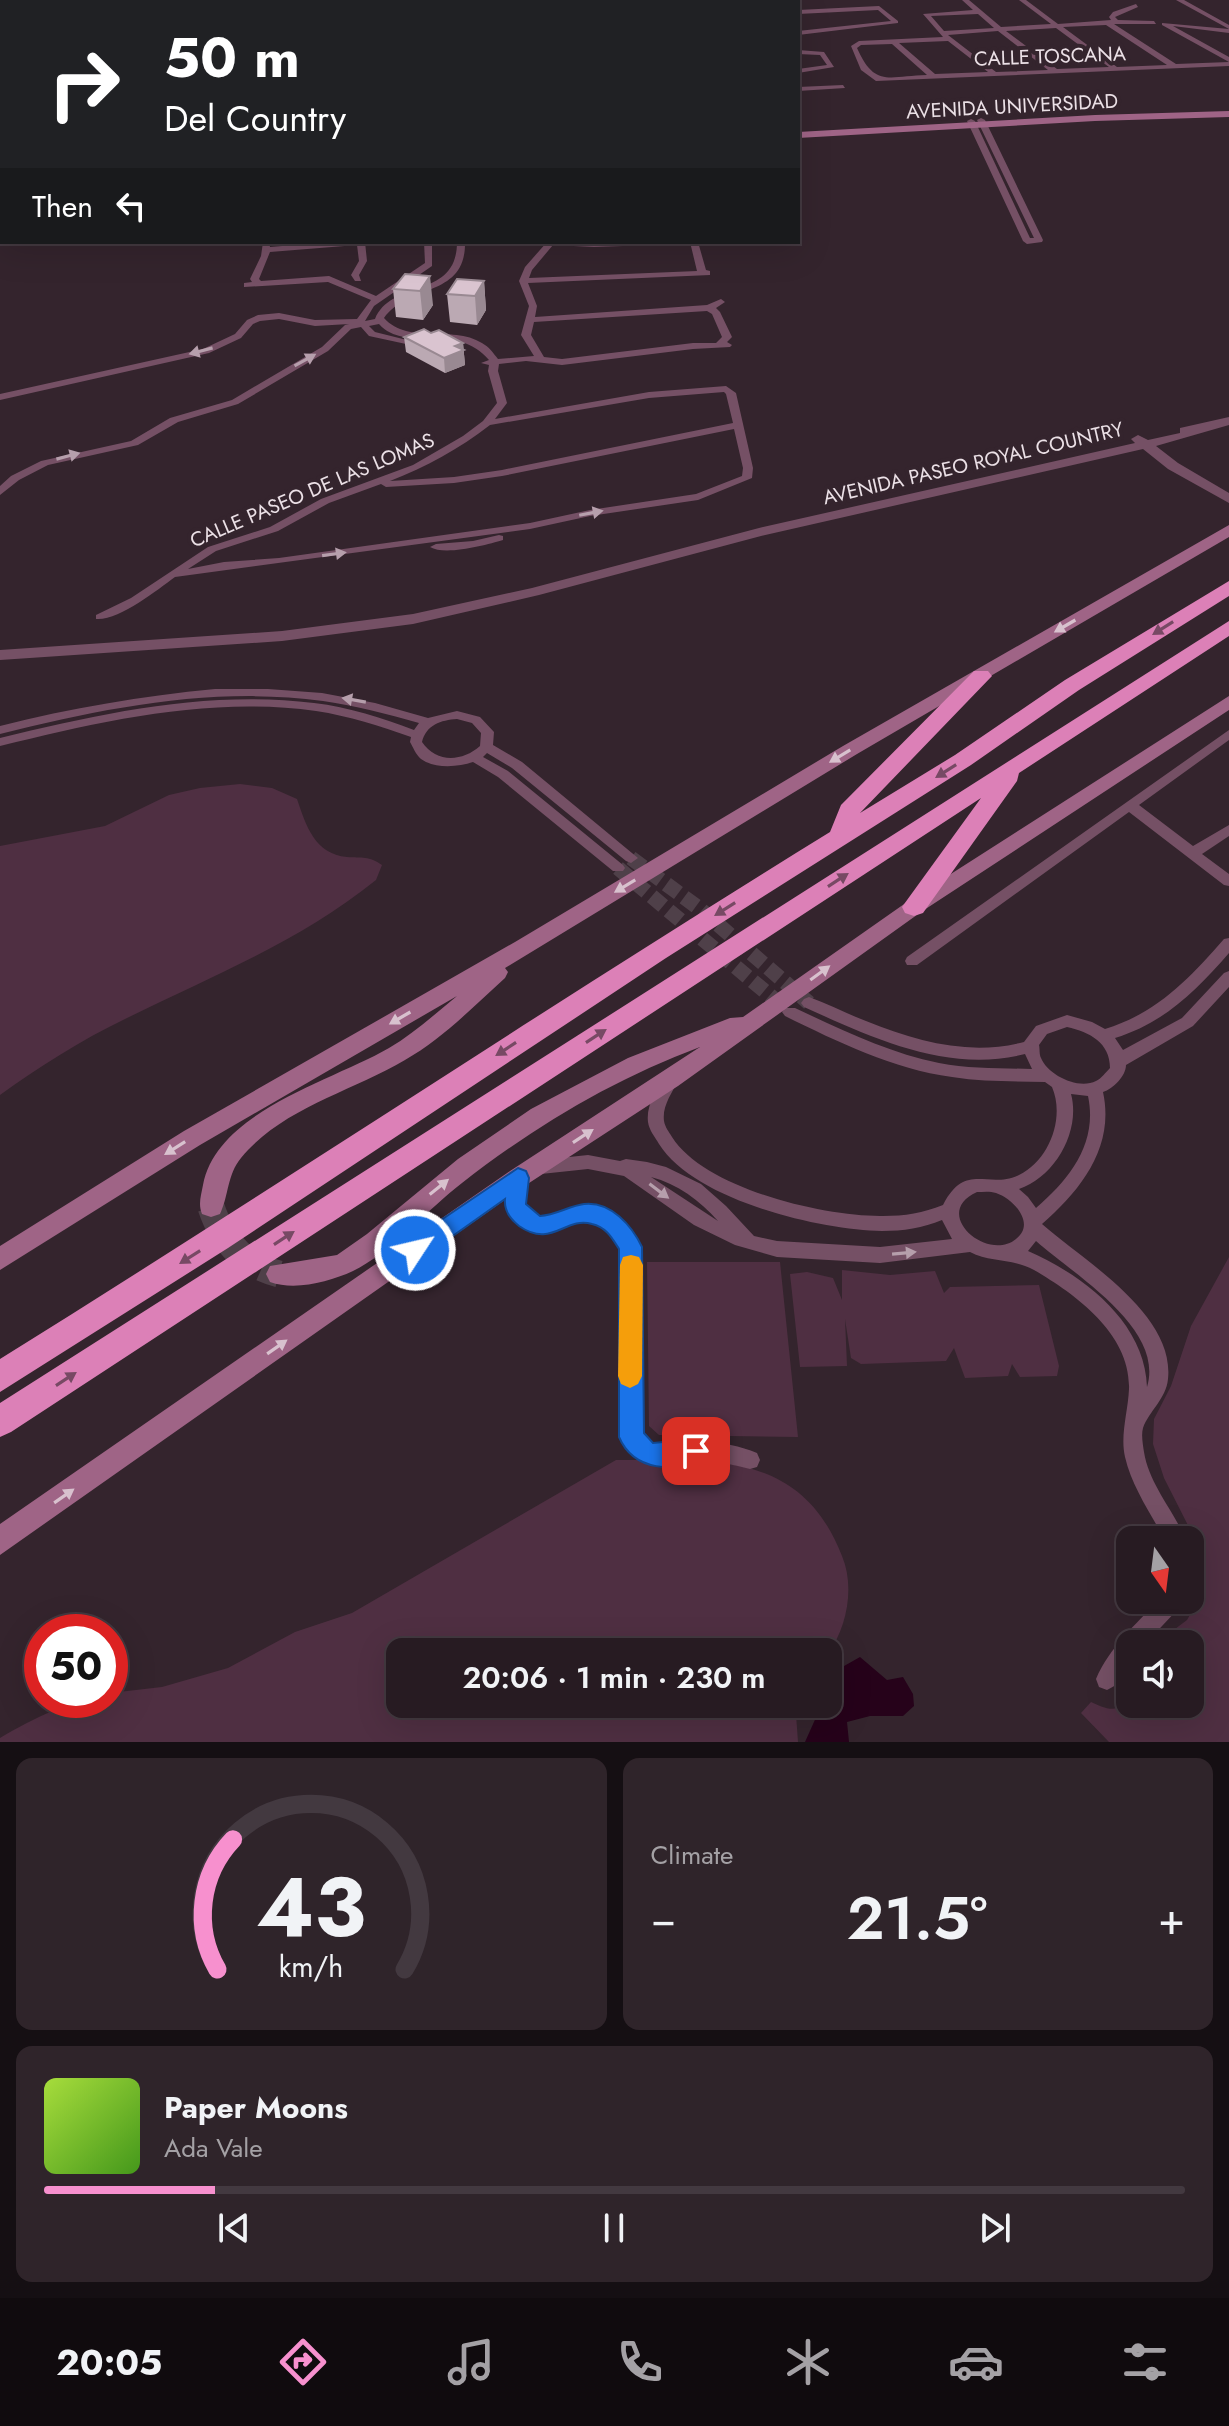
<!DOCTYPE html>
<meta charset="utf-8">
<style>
body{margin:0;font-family:Jost,sans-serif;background:#2f242a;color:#f1f3f6;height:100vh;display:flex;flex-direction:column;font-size:30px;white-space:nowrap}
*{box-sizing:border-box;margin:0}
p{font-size:26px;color:#a4a1a5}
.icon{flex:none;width:44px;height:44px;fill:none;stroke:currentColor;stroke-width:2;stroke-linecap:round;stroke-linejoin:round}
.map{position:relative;height:1742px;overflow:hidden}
.side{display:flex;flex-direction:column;gap:16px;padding:16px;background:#150f13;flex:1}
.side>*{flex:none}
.hud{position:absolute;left:0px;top:0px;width:800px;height:244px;box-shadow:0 8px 32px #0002,0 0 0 2px #433940;background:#202124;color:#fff;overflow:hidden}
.needle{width:52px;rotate:166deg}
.tools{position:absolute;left:1116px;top:1526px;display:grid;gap:16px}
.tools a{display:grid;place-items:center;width:88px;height:88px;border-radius:16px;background:#271b22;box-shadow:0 8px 32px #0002,0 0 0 2px #433940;font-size:40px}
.speed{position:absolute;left:24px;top:1614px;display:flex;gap:16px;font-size:40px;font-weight:700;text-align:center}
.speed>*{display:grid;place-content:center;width:104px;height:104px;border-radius:50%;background:#271b22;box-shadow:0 8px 32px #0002,0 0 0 2px #433940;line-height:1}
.speed .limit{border:12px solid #d22;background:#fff;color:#111}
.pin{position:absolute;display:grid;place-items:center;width:68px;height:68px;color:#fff;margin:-34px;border-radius:16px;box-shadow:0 4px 12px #0006}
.me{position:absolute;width:88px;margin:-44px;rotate:55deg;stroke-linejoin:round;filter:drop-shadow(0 0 6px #0008)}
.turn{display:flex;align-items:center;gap:28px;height:168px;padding:0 32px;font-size:36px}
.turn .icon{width:104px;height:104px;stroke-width:2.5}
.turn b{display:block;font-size:56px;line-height:68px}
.then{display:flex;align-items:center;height:76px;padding:0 32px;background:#0003;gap:16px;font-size:30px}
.big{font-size:60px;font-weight:600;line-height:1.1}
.side .widget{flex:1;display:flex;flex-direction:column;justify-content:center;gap:12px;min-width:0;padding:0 28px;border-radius:16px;background:#2f242a}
.side .dial{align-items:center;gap:0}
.dial svg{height:208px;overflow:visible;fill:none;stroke:#433940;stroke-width:7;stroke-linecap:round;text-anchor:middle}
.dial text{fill:#f1f3f6;stroke:none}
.song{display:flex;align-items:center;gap:24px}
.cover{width:96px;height:96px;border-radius:12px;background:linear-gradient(135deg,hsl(80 70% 55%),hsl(100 70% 35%))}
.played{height:8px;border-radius:4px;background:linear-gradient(90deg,#f790ce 15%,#433940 15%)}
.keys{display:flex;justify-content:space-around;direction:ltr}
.heat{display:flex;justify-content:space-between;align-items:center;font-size:44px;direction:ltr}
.side .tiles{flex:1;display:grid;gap:16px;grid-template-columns:1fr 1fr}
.widget:last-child{grid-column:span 2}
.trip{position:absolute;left:386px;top:1638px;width:456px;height:80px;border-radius:16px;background:#271b22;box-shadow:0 8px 32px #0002,0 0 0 2px #433940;font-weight:600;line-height:80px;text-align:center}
.menu{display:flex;height:128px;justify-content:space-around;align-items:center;background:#100b0e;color:#a4a1a5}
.menu .icon{width:56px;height:56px}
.menu .selected{color:#f790ce}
.menu b{font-size:36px;color:#f1f3f6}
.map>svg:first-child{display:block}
.green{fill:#4f2f42}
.water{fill:#26021a}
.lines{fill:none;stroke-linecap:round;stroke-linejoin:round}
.stream{stroke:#26021a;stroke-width:2}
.minor-tunnel{stroke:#4f4049;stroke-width:15;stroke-dasharray:15 7;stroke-linecap:butt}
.secondary-tunnel{stroke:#4f4049;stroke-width:27;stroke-dasharray:27 14;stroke-linecap:butt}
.minor{fill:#755065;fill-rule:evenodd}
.tertiary{fill:#755065;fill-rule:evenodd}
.secondary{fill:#9f6486;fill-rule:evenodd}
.motorway{fill:#dc80b7;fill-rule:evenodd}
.wall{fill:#bba9b3}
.shaded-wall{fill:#998992}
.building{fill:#dac4d0;stroke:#998992;stroke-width:2}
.oneway{fill:#b69fac}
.oneway2{fill:#d8c1ce}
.oneway3{fill:#774964}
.route{fill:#1a73e8;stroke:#114b97;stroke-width:2}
.slow{fill:#f59e0b}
.labels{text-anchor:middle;stroke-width:8;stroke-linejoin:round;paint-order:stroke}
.far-street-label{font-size:20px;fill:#ebe0e6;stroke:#34242d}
</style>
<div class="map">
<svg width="1229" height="1742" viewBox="0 0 1229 1742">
<rect width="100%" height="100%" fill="#34242d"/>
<!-- green -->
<path class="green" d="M240,784l32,4 25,11c9,27 18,55 50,58 15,1 22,-1 35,8l-6,15c-77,62 -164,96 -251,139 -44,21 -86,48 -125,76v-249l105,-20 64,-31 31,-7z
M1229,1257v485h-120l-28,-29 10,-11c26,12 20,5 42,2 18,-3 39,0 57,0v-60h-35l32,-24 19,-34 -5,-35 -37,-73 -11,-34 1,-25 17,-33 20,-60z
M647,1262h133l18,175 -139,-2 -10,-9z
M842,1270l48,5 45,-4 9,22 6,-6 89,-2 20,81 -2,10 -37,1 -8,-13 -4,12 -43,2 -11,-30 -8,13 -85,3 -10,-6 -6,-39 2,47 -47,1 -10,-93 17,-2 26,6 9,22z
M616,1460c96,0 185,-10 226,96 13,31 5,71 -14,98l-428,-2v52h398l-2,10 2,28h-798v-4c36,-21 68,-38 110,-38v-7l52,-6 66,-19 67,-36 57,-19z"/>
<!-- water -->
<path class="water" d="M860,1657l27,23 16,-3 10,17 1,12 -11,10h-33l-23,6 2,20h-44l17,-38h6l9,-34z"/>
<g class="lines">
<!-- stream -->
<path class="stream" d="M199,2h14
M287,2l20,-2"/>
<!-- minor-tunnel -->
<path class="minor-tunnel" d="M631,858l69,51 109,94
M618,868l168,141"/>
<!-- secondary-tunnel -->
<path class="secondary-tunnel" d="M211,1207c12,35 31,57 68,67"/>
<!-- minor -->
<path class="minor" d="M502,0h13l-3,2z
M656,0h23l1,1 -30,1z
M687,0h6v2h-6z
M962,0h7l32,27 50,-3 -32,-24h7l32,24 53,-4 -2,-3 4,-5 23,-8 2,3 -23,10 3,3 36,1 2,3h-42l62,40 53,-2 -67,-37v-2l67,6v4l-56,-7 56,31v9l-353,15 -15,-11 -10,-24 8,-5 84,-4 -20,-23 50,-4zM978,14l16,14 -50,3 -13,-15zM1106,25l61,40 -50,2 -54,-40zM1056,28l53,39 -52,2 -51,-38zM998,31l50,39 -52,2 -48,-37zM948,41l40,31 -53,2 -36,-31zM892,44l35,31c-39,1 -52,13 -70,-27l4,-3z
M1176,0h8l45,25v4z
M879,6l19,15v2l-100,12v-4l93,-10 -13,-11 -80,4v-4z
M2,9v4l-2,1v-4z
M798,50l26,2 10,15 -36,6v-4l29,-4 -7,-10 -22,-1z
M843,85l2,3 -47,3v-4z
M981,118l4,2 58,120 -1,2 -15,2 -4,-3 -56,-120 4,-2 4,2 55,117h4l-57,-118z
M263,242h6l1,5 61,-5h34l2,19 -8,14 2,6h-6l-4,-6 8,-14 -2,-16 -87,7 -11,27 2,2 68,-5 47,20 49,-33 -1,-21h8v24l-58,40 -9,15 10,-2c17,-41 82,-19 82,-77h8c1,56 -56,41 -81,76 25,28 71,5 101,27 5,3 9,9 13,14l36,-3 -13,-21 8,-29 -10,-25 6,-14 22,-25h109l-4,3 -58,2 -41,-2 -21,25 -3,8 168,-7 -7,-29h8l8,28 4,1v4l-182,8 9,23 -2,11 172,-12 14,-6 4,3 -9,6 4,4 12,25 -5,5 5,3 -2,2 -37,2 -131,16 -36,-4 -27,3 -1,7 9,32 -12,16 154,-27 77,-6 10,7 17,75 -1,10 -54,22 -108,16 -60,13 -355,48c-18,13 -56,44 -79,42v-4l35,-17 77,-51 62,-20 51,-28 92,-34 50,-29 20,-15 14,-18 -9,-32 1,-6 -8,-2 8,-3c-33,-39 -83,-6 -110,-36l-10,2 6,6 36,9 -5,3 -37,-8 -8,-9 -10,2 -23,22 -90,53 -60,18 -40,23 -90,20 -29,15 -19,15v-9l11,-10 30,-15 90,-20 39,-23 62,-18 90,-53 23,-22 4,-1 -34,2 -36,-7 -19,2 -7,3 -12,14 -32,15 -209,47v-6l203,-45 32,-15 12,-14 11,-5 21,-2 36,7 42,-1 14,-19 -43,-18 -84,5v-4l8,-1 -2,-3 11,-23zM707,311l5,3 10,23 -6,6h-23l-131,16 -18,-2 -13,-22 3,-13zM724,392l2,2 7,29 -231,47 -48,7 -64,4c36,-14 69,-32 100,-56l159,-27zM734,429l9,39 -1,8 -46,18 -106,16 -60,13 -251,35 -55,4 -36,7 28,-18 62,-20 51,-28 52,-19 5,3 68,-4 48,-7z
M499,535l4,1v4c-17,5 -58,16 -73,7l6,-3 37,-3z
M215,689h53l54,4 53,10 53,15 29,-7 23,6 14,15 -1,13 29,17 116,96 -7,5 -5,-2 -114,-93 -25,-15 -4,4 25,14 115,94 2,3 -2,3h-10l-115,-94 -25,-15c-15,5 -38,7 -52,-3 -5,-4 -8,-12 -11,-17l1,-5c-31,-11 -62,-21 -95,-26 -106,-15 -214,10 -316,35v-8c103,-25 208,-48 314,-35 35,4 68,15 100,27l5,-7c-31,-9 -63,-17 -96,-22 -109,-15 -218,7 -323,33v-8c71,-18 142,-30 215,-37zM457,719l15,4 9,10 -1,13c-18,16 -44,17 -58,-4 4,-17 19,-22 35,-23z
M1229,730v10l-90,65 54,41 36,-21v11l-27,18 27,20v12l-5,-1 -95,-73 -212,153h-10l-2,-4 2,-4z
M1229,938v15c-33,38 -65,70 -114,85l8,12 59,-32 42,-45 5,-2v16l-36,39 -67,39c0,11 -13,24 -23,27 12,55 -22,98 -61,132 42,37 133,90 126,155 -2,20 -19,32 -25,49 -2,7 0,17 1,24 5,32 30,59 42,88h-21c-14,-26 -33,-53 -40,-83 -5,-22 3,-45 4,-68 2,-54 -52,-94 -95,-119 -21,-12 -43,-7 -64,-18l-90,11 -103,-6 -42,-12 -41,-20 -70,-49 -36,-7 -47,5 -6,-2 -2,-5 2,-5 6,-2 47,-5 32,6 6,-2 21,3 19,5 35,17 25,22 28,30 23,5 103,6 72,-8 -10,-19c-19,8 -39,11 -60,11 -63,-1 -188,-31 -223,-87 -4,-7 -10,-14 -11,-22 -2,-16 8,-32 16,-46l6,-1 6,1 2,5c-6,12 -16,25 -14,40 1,6 5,11 8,16 33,52 153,80 211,79 22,0 40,-3 60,-11 23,-44 44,-15 76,-30 31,-15 46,-58 33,-88l-7,-5c-31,-1 -62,0 -93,-5 -59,-8 -114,-35 -167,-61l-3,-4 3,-4h10c47,22 94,45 144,55 31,6 62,5 93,6l-7,-15c-77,20 -152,-16 -221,-47l-3,-4 3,-4 5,-2c20,7 38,17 57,24 52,21 104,35 158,21l12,-16 31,-11 25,7 13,7c52,-16 84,-50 119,-90zM1067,1027c23,5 43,16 43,41 -4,4 -9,11 -14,13 -18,9 -48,-6 -55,-23 -2,-4 -1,-9 -2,-13l8,-11zM1071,1094l17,2c10,47 -18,83 -52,112l-8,-11 -9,-8c36,-12 62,-58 52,-95zM651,1177c27,7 48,23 67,44zM977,1192c6,0 13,-1 19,1 18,6 40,31 20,46 -29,24 -86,-26 -39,-47zM1036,1241c38,34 129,87 111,146 -2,-65 -64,-112 -119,-136z
M518,1171l6,2 2,5 -2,25 9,11 8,3 45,-9 16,1 21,11 14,22 3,5 -1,180 7,14c16,8 35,1 52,1 20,-1 41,4 59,11l3,7 -3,7 -7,2c-16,-4 -33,-8 -49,-9 -39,0 -68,17 -80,-33l1,-178c-6,-9 -10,-19 -20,-24 -32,-15 -68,35 -95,-20l5,-32z
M1159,1600h24l-3,7 -35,37h-15c0,19 -4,38 -23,46l-8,-3 -3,-8c13,-31 40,-55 63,-79z"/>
<!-- tertiary -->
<path class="tertiary" d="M1229,417v8l-73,21 22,17 51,30v10l-61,-34 -25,-20 -382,87 -222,59 -126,29 -131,17 -282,19v-10l282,-19 131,-17 119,-26 227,-60 376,-85 -4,-4 7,-4 10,5 32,-7v-5z"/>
<!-- secondary -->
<path class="secondary" d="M1229,111v6l-134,4 -297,17v-6l297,-17z
M0,219h2v8h-2z
M1229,525v12l-372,217 -352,214 3,4 -3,6c-32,29 -63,61 -100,82 -54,32 -123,48 -164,98 -14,17 -12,37 -21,56l-9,3 -9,-3c-4,-10 -1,-18 1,-29 14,-74 129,-104 186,-137 24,-14 46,-34 68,-52l-257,149 -200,125v-24l184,-115 331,-189 328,-196z
M1229,696v14l-308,202 -243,174 -152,99 -526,370v-31l510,-353 190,-124c-86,32 -165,79 -238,136 -33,25 -73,71 -109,88 -24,11 -58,20 -83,11l-4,-8 4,-8 67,-11 30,-21 91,-75 73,-50 97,-51 102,-40 13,-1 164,-115z"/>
<!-- motorway -->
<path class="motorway" d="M1229,581v15l-150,94 -108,75 -305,193 -438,290 -228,144v-33c278,-173 551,-355 830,-527l11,-27 133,-134h14l4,5 -132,137 95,-58 110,-75z
M1229,621v15l-210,137 -2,8 -94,132 -9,3 -9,-3 -3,-6 79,-109 -970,634 -11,5v-34z"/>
</g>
<!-- wall -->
<path class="wall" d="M405,274l28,31 -10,15 -27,-3 -3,-28z
M484,281l2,29 -9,15 -27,-3 -3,-28z
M431,333l32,10 2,22 -20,8 -39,-21 -2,-15z"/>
<!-- shaded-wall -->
<path class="shaded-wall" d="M430,276l3,29 -10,15 -3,-29z
M484,281l2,29 -9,15 -2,-29z
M463,343l2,22 -20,8 -1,-15 11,-12z"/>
<!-- building -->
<path class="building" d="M405,274l25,2 -10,15 -27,-2z
M457,279l27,2 -9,15 -28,-2z
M424,329l7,4 8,-3 24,13 -8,3 9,4 -20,8 -40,-21z"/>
<!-- one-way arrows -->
<defs><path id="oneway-solid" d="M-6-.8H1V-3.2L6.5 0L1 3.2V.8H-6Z" transform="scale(2)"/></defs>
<g class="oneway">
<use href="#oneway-solid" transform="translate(201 351) rotate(165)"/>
<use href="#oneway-solid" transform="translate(305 360) rotate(-29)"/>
<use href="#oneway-solid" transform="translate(68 456) rotate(-15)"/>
<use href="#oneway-solid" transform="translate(591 513) rotate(-11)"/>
<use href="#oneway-solid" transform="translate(334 554) rotate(-8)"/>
<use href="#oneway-solid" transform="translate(354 700) rotate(-170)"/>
<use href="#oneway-solid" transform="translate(659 1191) rotate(37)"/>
<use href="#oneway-solid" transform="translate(904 1253) rotate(-5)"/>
</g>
<g class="oneway2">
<use href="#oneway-solid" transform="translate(1065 626) rotate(150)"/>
<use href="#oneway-solid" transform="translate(840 756) rotate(149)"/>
<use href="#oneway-solid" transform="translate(625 886) rotate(149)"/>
<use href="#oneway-solid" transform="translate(820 973) rotate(-36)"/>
<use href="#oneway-solid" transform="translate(400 1018) rotate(150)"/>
<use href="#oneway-solid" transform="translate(583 1136) rotate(-33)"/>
<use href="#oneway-solid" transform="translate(175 1148) rotate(148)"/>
<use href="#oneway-solid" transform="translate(439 1187) rotate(-39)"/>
<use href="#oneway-solid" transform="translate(277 1347) rotate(-35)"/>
<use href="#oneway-solid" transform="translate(64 1496) rotate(-35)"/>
</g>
<g class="oneway3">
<use href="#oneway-solid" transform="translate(1163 628) rotate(148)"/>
<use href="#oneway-solid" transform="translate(946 771) rotate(148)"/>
<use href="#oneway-solid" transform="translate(838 880) rotate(-33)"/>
<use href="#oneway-solid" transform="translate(725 909) rotate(148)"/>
<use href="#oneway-solid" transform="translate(596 1036) rotate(-33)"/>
<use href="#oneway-solid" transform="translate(506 1049) rotate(147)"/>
<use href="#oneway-solid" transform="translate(284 1238) rotate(-33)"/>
<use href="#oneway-solid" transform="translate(190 1257) rotate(148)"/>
<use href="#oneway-solid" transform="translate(66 1379) rotate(-33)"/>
</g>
<!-- route -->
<path class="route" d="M518,1168l8,3 3,7 -3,26 14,12c16,-1 29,-10 44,-12 27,-3 48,22 58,43l2,186 9,10 43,-4 9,3 4,9 -4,9c-31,12 -71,12 -86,-23v-188c-7,-11 -13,-22 -27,-25 -27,-8 -40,25 -73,2 -9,-7 -15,-16 -14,-27l-82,58 -8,3 -8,-3 -4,-7 4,-7z"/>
<!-- slow -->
<path class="slow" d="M631,1255l8,2 4,8 -1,111 -4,8 -8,4 -9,-4 -3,-8 2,-111 3,-8z"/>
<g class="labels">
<!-- far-street labels -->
<g class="far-street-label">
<text transform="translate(1050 56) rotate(-2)" y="7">CALLE TOSCANA</text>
<text transform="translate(1012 106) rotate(-3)" y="7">AVENIDA UNIVERSIDAD</text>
<text transform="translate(973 463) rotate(-13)" y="7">AVENIDA PASEO ROYAL COUNTRY</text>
<text transform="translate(312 490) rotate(-23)" y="7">CALLE PASEO DE LAS LOMAS</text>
</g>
</g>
</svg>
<div class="tools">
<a><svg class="needle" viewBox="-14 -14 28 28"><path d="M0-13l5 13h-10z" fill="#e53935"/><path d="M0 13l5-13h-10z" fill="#a4a1a5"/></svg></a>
<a><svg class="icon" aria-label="sound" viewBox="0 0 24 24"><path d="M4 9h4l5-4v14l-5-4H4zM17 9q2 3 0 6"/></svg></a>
</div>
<div class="speed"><div class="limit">50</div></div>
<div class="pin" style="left:696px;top:1451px;background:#d93025"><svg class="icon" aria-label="arrive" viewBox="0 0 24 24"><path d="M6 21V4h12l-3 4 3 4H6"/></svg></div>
<svg class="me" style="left:415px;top:1250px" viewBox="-20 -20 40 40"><circle r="17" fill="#1a73e8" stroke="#fff" stroke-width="3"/><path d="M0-11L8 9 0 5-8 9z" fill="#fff"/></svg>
<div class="trip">20:06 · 1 min · 230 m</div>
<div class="hud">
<div class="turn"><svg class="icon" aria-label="right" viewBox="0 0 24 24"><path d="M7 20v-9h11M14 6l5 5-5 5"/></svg><div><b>50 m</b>Del Country</div></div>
<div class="then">Then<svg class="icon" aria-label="left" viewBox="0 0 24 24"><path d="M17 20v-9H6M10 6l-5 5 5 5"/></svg></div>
</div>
</div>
<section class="side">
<div class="tiles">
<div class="widget dial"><svg viewBox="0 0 100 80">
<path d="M14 69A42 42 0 1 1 86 69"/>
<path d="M14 69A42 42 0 0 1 20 19" stroke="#f790ce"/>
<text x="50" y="56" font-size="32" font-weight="700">43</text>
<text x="50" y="72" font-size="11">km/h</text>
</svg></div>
<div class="widget"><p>Climate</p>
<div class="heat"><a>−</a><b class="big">21.5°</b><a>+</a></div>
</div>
<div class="widget">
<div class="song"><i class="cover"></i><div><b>Paper Moons</b><p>Ada Vale</p></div></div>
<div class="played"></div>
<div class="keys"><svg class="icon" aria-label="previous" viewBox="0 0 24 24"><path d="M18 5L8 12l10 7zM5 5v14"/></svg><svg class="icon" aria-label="pause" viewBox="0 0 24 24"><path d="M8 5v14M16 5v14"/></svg><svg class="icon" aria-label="next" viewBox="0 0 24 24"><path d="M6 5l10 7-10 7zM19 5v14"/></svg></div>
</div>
</div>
</section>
<nav class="menu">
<b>20:05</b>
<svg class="icon selected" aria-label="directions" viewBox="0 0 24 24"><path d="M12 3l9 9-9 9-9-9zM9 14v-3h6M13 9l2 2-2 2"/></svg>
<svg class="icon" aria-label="music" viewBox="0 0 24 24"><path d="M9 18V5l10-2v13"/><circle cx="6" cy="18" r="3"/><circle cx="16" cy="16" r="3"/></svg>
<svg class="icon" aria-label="phone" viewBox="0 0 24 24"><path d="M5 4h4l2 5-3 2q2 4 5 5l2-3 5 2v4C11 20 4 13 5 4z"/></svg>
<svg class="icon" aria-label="climate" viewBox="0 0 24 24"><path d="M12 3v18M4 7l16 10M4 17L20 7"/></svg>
<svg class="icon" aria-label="car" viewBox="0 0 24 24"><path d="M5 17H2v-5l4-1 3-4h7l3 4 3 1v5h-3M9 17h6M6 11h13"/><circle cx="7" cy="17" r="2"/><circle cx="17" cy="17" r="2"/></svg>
<svg class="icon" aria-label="filters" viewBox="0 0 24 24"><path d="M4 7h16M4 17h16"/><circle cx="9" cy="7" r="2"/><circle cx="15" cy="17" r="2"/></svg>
</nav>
